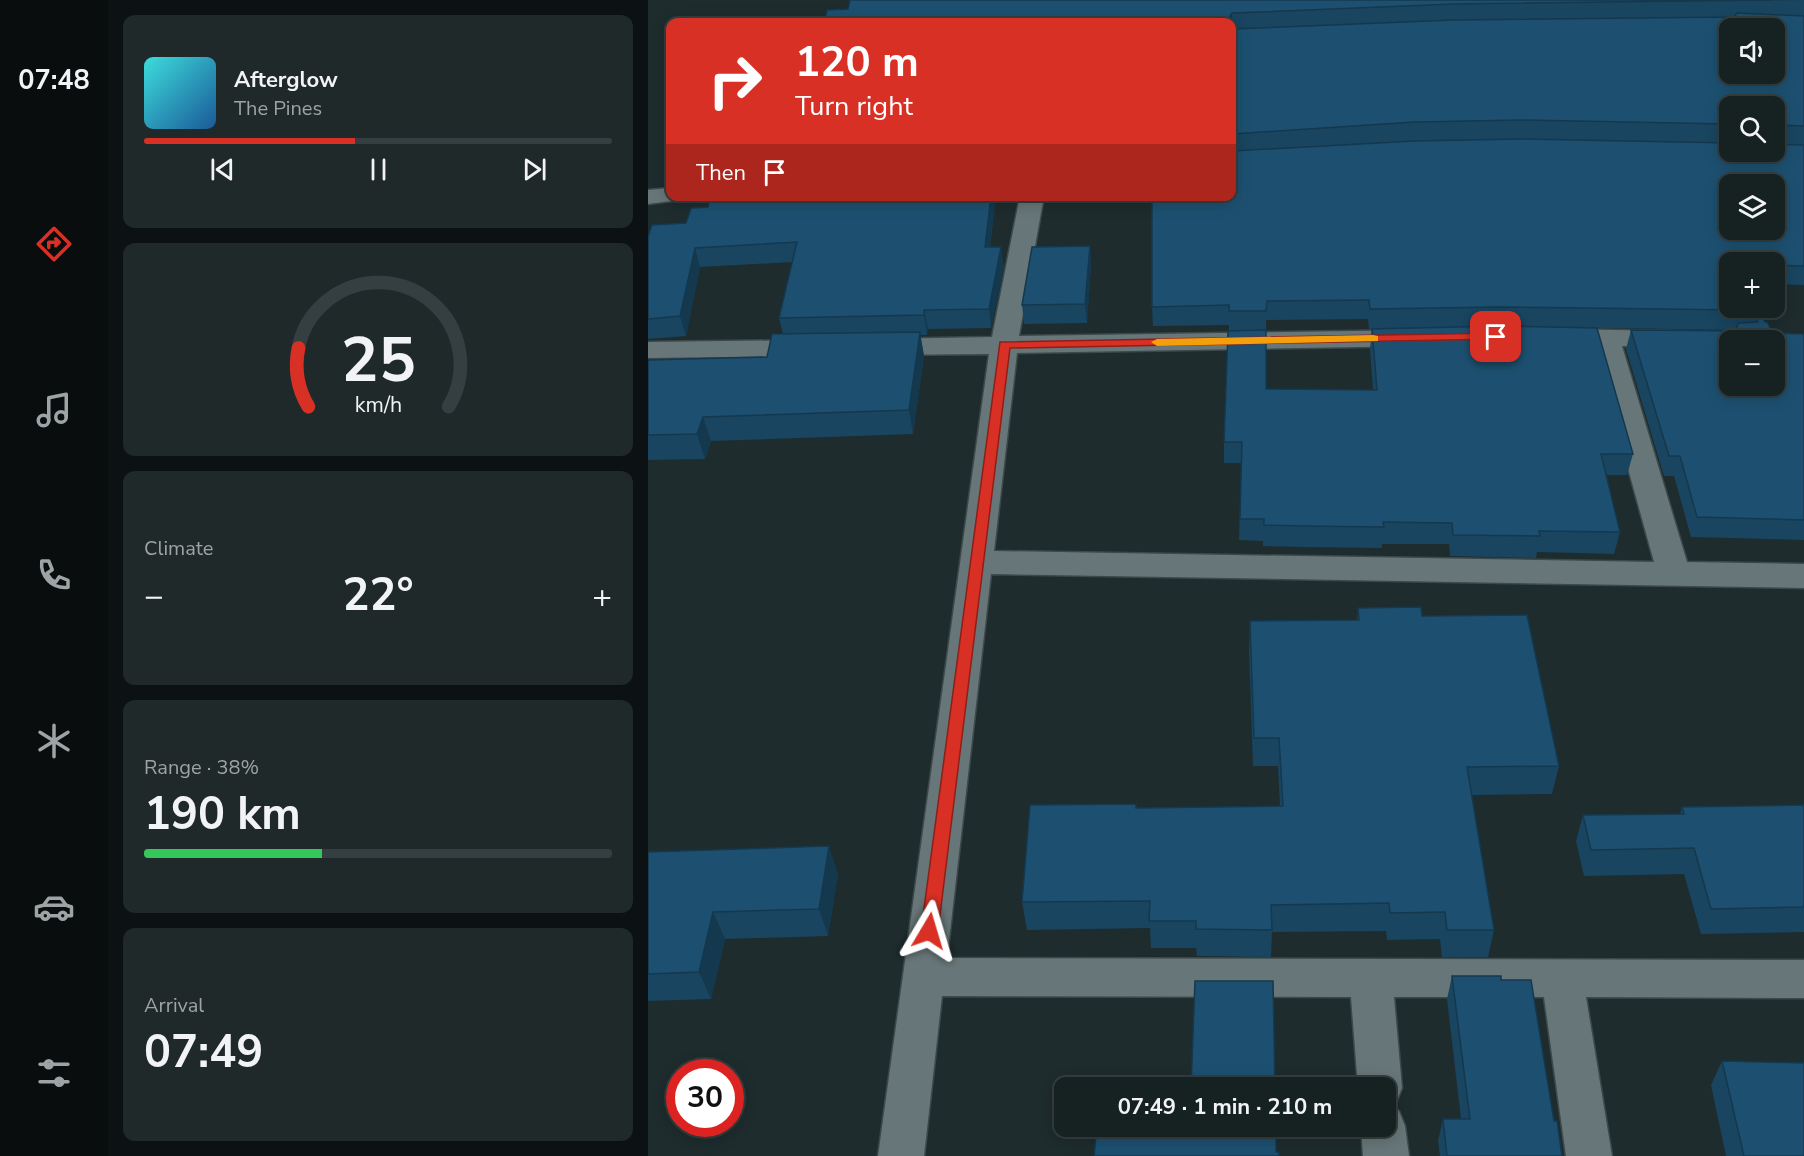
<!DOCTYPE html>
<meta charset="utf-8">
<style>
body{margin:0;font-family:"Nunito Sans",sans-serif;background:#1f292a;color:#f1f3f6;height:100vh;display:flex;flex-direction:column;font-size:22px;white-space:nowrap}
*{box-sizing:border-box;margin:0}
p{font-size:20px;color:#9ea3a5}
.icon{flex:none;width:33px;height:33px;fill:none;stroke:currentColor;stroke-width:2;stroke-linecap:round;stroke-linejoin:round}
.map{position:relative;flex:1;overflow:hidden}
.sheet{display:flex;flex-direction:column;gap:15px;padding:15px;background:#0c1213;width:540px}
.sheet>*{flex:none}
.banner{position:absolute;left:18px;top:18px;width:570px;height:183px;border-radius:12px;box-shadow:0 3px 15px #0003,0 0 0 2px #353e40;background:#d93025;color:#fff;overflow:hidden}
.controls{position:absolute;left:1071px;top:18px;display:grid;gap:12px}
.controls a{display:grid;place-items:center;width:66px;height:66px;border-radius:12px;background:#162122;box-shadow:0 3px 15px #0003,0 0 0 2px #353e40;font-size:30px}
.speed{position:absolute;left:18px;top:1059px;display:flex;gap:12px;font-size:30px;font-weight:700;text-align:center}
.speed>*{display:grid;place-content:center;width:78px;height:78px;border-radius:50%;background:#162122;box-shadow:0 3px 15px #0003,0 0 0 2px #353e40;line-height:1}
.speed .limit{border:9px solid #d22;background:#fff;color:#111}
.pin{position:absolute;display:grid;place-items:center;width:51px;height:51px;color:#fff;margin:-26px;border-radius:12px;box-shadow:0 3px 9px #0006}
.me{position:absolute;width:66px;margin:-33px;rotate:7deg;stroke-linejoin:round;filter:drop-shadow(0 0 4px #0008)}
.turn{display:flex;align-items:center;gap:21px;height:126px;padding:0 30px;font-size:27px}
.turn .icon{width:78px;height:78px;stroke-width:2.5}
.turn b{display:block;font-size:42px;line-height:51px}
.then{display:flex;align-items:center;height:57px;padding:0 30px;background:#0003;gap:12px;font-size:22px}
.big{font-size:45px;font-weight:700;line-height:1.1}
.sheet .card{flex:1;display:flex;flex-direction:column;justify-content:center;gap:9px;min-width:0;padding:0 21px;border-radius:12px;background:#1f292a}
.sheet .dial{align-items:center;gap:0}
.dial svg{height:156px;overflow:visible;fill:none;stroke:#353e40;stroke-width:7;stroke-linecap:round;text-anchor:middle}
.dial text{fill:#f1f3f6;stroke:none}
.song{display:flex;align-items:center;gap:18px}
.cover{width:72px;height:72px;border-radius:9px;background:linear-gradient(135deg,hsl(180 70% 55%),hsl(210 70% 35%))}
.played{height:6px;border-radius:3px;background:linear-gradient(90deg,#d93025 45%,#353e40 45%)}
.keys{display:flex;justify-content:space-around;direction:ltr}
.heat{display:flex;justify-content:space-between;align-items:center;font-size:33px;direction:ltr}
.charge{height:9px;border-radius:4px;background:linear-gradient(90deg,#34c759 38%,#353e40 0)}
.trip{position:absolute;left:406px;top:1077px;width:342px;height:60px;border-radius:12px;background:#162122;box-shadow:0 3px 15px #0003,0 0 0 2px #353e40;font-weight:700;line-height:60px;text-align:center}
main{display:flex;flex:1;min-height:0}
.tab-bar{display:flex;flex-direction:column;width:108px;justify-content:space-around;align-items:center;background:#090d0e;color:#9ea3a5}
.tab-bar .icon{width:42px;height:42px}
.tab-bar .on{color:#d93025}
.tab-bar b{font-size:27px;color:#f1f3f6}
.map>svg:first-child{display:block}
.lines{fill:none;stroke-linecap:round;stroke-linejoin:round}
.minor-casing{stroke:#3c484a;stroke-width:3}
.minor{fill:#677678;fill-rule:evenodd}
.wall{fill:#194560;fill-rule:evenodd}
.shaded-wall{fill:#14384e}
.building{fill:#1d5070;stroke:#14384e;stroke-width:1.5;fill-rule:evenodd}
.route{fill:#d93025;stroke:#8d1f18;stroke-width:1.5}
.slow{fill:#f59e0b}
</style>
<main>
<nav class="tab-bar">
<b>07:48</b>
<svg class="icon on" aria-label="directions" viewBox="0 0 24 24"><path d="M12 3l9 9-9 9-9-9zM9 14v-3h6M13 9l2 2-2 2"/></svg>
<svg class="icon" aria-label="music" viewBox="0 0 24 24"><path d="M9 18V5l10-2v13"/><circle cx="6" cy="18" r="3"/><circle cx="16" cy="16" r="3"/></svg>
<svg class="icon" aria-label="phone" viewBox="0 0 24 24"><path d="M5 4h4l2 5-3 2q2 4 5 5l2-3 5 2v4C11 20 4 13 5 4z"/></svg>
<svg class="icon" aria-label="climate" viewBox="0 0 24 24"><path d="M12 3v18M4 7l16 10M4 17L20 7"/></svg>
<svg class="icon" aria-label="car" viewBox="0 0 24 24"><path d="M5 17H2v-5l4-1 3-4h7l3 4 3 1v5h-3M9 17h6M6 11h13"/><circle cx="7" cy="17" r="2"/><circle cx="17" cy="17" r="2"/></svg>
<svg class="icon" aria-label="filters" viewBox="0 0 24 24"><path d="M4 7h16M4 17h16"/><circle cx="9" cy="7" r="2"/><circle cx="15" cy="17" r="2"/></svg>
</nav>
<section class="sheet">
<div class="card">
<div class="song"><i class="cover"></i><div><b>Afterglow</b><p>The Pines</p></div></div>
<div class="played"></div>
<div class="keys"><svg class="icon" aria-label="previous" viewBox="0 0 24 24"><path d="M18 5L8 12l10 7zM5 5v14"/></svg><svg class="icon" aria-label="pause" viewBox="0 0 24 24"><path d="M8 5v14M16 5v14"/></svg><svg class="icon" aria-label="next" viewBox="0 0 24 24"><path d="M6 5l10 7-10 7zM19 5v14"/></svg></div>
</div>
<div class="card dial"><svg viewBox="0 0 100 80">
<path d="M14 69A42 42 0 1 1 86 69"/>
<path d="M14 69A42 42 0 0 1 9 39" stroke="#d93025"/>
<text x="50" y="56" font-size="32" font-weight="700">25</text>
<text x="50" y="72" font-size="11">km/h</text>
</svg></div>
<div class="card"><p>Climate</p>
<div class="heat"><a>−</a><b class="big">22°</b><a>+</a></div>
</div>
<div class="card"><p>Range · 38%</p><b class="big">190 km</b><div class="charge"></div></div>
<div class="card"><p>Arrival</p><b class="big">07:49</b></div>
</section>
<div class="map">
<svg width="1156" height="1156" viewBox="0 0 1156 1156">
<rect width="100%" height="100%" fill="#1e2c2e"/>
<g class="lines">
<!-- minor casing -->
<g class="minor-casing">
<path id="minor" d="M22,188v8h11l-2,4 -31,4v-14z
M372,196h24l-25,140 398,-6 10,2 4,6 -4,6 -10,2 -400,7 -23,198 660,11 -60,-216 -38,-1 -10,-2 -4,-6 4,-6 10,-2 181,3 10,2 4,6h-21v8l-108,-2 65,216 117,2v24l-813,-14 -44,384 857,2v38l-218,-1 26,159h-46l-22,-159h-150l8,91 -6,15 -9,3 12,5 6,15 4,30h-46l-2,-30h25v-38h-28l-7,-91 -409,-1 -18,160h-46l111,-802 -111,1 -10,-2 -4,-6 4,-6 10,-2 114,-2z
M166,340l10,2 4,6 -4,6 -10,2 -166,2v-16z"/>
</g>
<!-- minor -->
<use href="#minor" class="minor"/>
</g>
<!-- wall -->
<path class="wall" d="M1156,0v285l-30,-1v-22h-44l32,46 3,13 7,12 32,1v206l-113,-3 -17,-61h-10l-38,-127 5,-19 105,1v-1l-193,-3 90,127 -6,21h-21l14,57 -6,22 -77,-2 -1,6 -86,-2 -1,-12h-67v4l-77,-1 -42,-1v-5l-24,-1 2,-77h-17v-21l42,-53 107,1 -3,-41 2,-20h-3l-1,-10 -102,1v10l-37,1v-6l-76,1 -1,-19 80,-285 -405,-12zM1082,106h44v38l-44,-1z
M74,196h274l-6,51 14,19 -13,62 -63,1 -1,6h-7l4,21 -11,78 -202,7 -6,18 -57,1v-98l119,-5 16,-23 -4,-16 14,-56 -93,5 -14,69 -38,3v-102l38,-14 36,-25z
M442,246l1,19 -4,58 -63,1 -2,-19z
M710,608l64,8 137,150 -7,28 -80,1 22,135 -6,27h-46l-2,-18 -53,1 -1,-9 -114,1 -1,25 -74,-1 -1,-8h-45l-1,-20 -123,2 -5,-28 114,-94 144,-2 -2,-40h-25l-4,-116 1,-29 107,-1z
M1156,805v127l-103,2 -17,-60 -100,2 -8,-35 7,-26 97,-1 2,-7z
M0,852l190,22 -10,62 -103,3 -14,60 -63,2z
M804,976l49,4 53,141 8,35h-122l-2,-15 5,-22h18l-14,-120z
M1074,1061l82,95h-78l-15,-71z"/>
<!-- shaded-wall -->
<path class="shaded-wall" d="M584,13v18v-9h-2v-6z
M343,196h5l-9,70 -2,-19z
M442,246l1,19 -4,58 -2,-19z
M353,247l3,19 -13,62 -2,-19z
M47,248l5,19 -14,69 -6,-20z
M276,310l4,19 -1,6 -3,-20z
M272,332l4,24 -11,78 -4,-24z
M55,417l8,24 -6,18 -8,-25z
M181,846l9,28 -10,62 -9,-27z
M65,912l12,27 -14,60 -12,-27z"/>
<!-- building -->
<path class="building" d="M202,0h921l-317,4 -222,9 -2,3v6h-406l3,-12 21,-1z
M1089,13l67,3v110l-25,-1 -2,6h-3v-25h-44v18l-210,-4 -106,2 -182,12v-105l222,-9 280,-3zM1082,28h44v46h-44z
M872,139l210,4v9h44v-8l30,1v121l-30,-1v-3h-44v46h32l4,9 -2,4 4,2 4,10 32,1v186l-107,-3 -17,-61h-11l-38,-126 105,1 2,-8 20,-1 -5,-10 -10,-2 -244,-3 -129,2 -1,-9 -102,1 -1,10h-37v-6l-77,2v-111h80v-45l182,-10zM1082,184h44v46h-44zM1082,340h44v46h-44z
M74,196h269l-6,51h16l-12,62 -65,1v5l-145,3 18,-76 -102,6 -15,68 -32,3v-82l4,-12 34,-2 5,-15 17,-1 2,-9h12z
M442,246l-5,58 -63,1 10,-58z
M851,326l98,2 36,126h-32l19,78 -81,-1 1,5 -87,-1 -1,-12 -69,-1 1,5 -78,-1 -42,-1v-6h-24l2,-77h-18l4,-111 38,-1v59l111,1 -5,-61z
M272,332l-11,78 -206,7 -6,17 -49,1v-73l1,-2 118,-3 5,-23z
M773,607l1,9 105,-1 32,151 -92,1 27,163h-47l-2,-18 -55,1 -1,-10 -118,2 1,25 -76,-1v-8h-47l1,-20 -128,1 8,-97 106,-1v4l147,-2 -4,-68h-25l-4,-117 109,-1 -1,-12z
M1156,805v102l-93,2 -17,-61 -103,2 -8,-35 101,-1 -2,-7z
M181,846l-10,63 -106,3 -14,60 -51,2v-122z
M804,976h49v4h30l23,141h3l5,35h-115l-4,-37h27z
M547,981h78l2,107h-84z
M1074,1061l82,2v93h-60z
M541,1126h87v26h3v4h-185l2,-20 93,2z"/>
<!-- route -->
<path class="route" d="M848,333l6,4 -2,2 -490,9 -72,583 -3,5 -6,2 -6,-2 -2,-5 79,-589z"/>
<!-- slow -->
<path class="slow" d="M725,335l5,1v5l-221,5 -6,-4 6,-3z"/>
</svg>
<div class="controls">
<a><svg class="icon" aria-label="sound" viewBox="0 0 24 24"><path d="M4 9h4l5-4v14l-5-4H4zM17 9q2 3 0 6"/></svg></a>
<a><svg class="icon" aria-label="search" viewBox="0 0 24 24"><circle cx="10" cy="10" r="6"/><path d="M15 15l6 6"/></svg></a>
<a><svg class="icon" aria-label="layers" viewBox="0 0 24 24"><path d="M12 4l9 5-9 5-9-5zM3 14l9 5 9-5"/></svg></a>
<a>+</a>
<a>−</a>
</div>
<div class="speed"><div class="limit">30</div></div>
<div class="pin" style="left:848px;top:337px;background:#d93025"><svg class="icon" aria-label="arrive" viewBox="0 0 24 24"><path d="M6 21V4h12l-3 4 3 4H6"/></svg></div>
<svg class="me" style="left:281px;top:931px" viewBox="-20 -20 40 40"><path d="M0-17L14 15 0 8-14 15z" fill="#d93025" stroke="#fff" stroke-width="4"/></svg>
<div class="trip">07:49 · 1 min · 210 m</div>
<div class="banner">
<div class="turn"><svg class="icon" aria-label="right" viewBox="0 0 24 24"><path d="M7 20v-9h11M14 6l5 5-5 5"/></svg><div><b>120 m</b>Turn right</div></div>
<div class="then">Then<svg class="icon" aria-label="arrive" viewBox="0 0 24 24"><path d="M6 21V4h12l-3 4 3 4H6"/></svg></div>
</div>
</div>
</main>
